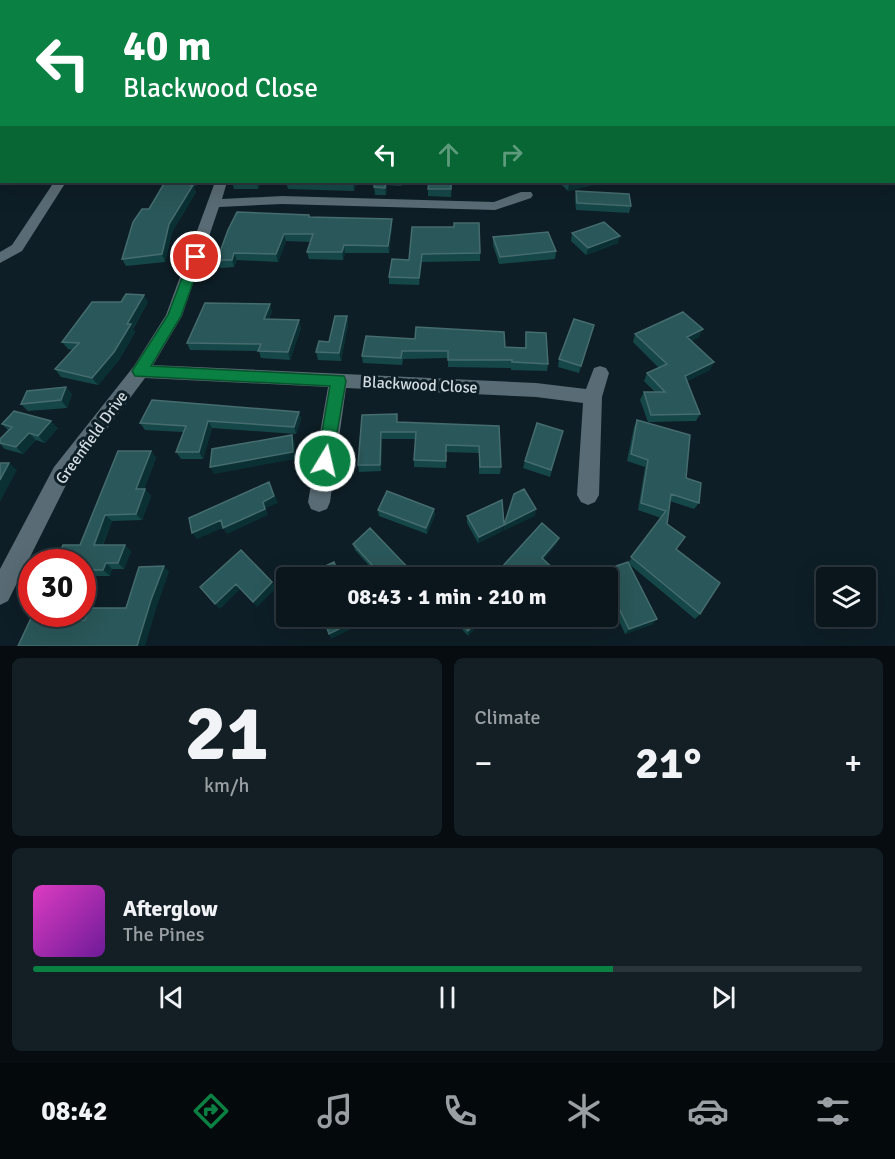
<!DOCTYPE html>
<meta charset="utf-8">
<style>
body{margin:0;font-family:Signika,sans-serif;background:#131f25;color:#f1f3f6;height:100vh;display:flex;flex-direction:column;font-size:22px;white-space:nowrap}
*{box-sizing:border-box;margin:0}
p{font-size:20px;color:#999fa3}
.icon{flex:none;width:33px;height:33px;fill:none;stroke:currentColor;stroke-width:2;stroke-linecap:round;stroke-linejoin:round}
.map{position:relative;height:646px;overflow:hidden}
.side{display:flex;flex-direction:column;gap:12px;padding:12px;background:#060c0f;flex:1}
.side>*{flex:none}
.banner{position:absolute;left:0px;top:0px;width:896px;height:183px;box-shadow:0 6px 24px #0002,0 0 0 2px #2a353b;background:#0b8043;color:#fff;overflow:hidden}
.fabs{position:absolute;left:816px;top:567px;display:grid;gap:12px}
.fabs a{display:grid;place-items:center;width:60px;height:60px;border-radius:6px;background:#0a161c;box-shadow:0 6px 24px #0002,0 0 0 2px #2a353b;font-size:30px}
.speed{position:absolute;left:18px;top:549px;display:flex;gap:12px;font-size:30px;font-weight:700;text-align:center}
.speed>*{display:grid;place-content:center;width:78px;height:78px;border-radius:50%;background:#0a161c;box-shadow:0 6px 24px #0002,0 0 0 2px #2a353b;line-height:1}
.speed .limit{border:9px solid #d22;background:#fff;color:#111}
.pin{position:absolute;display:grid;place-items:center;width:51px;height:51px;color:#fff;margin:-26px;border:3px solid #fff;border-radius:50%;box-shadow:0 2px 6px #0007}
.me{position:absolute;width:66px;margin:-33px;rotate:9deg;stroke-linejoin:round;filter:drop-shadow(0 0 4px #0008)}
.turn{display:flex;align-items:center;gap:21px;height:126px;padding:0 24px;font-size:27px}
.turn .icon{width:78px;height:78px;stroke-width:2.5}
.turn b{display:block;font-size:42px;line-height:51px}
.lanes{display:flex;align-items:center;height:57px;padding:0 24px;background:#0003;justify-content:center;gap:30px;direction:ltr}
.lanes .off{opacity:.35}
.big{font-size:45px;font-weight:800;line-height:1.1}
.side .card{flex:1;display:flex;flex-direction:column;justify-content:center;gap:9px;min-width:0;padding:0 21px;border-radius:9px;background:#131f25}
.side .dial{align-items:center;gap:0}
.dial b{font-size:78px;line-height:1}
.song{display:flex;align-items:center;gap:18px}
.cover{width:72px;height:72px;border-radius:9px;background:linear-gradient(135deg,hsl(310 70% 55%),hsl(280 70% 35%))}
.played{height:6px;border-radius:3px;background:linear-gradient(90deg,#0b8043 70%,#2a353b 70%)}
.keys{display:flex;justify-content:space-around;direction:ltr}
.heat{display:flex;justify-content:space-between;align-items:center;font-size:33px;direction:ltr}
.side .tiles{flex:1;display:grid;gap:12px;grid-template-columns:1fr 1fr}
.card:last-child{grid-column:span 2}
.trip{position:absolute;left:276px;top:567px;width:342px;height:60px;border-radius:6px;background:#0a161c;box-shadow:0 6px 24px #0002,0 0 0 2px #2a353b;font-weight:800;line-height:60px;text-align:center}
.menu{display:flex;height:96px;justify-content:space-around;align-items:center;background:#04090b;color:#999fa3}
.menu .icon{width:42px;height:42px}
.menu .current{color:#0b8043}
.menu b{font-size:27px;color:#f1f3f6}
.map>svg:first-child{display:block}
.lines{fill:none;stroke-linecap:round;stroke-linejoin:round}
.street{fill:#596b74;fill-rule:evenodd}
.wall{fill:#164748}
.shaded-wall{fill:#0a3034}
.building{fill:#2a5759;stroke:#456c6e;stroke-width:1.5}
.route{fill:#0b8043;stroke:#07532c;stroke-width:1.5}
.labels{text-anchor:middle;stroke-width:6;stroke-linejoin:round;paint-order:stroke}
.street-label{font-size:16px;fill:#d2dce1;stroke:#0e1e26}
</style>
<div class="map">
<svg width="895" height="646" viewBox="0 0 895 646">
<rect width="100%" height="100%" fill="#0e1e26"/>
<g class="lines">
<!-- street -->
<path class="street" d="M393,0h8v2h-8z
M608,0h8l2,2h-9z
M733,0h8l2,2h-9z
M0,22h2v6h-2z
M2,71v7h-2v-6z
M0,115h2v6h-2z
M54,182h12l-44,69 -22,12v-11l12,-7z
M215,182h12l-5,17 60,-3 212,6 27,-10h10l2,3 -2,3 -36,12 -213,-6 -63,3 -37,109 -29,49 383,18 50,6 8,-21 6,-2 6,2 3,5 -7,24 -3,98 -4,7 -7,3 -7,-3 -4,-7 6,-92 -47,-6 -190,-9 -16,114 -3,7 -8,3 -8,-3 -3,-7 20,-115 -183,-9 -77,103 -60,120 -8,4v-36l54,-102 80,-101 32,-51z"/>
</g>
<!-- wall -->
<path class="wall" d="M37,0h24l-3,2z
M166,0h157v2h-157z
M630,0h102l1,2h-101z
M165,182h32l-3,7 2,3 -24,40 -7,30 -39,4 -4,-7z
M232,182h29l-3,7h-24z
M286,182h71l-3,9 -66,-2z
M375,182h27l-1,4 -14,-1 -1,10h-11l-1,-8z
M452,182l-1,15 -23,-1v-7z
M559,182h45l-36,9z
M576,191l55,15 -2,7 -53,-3 -1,-11z
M309,215l1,3 82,1v8l-3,26h-44l-2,7 -34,-1 -2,-7 3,-10 -24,-1 -8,21 -41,-2 -3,7 -14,1 -3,-8z
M412,227l68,26v8l-58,1 -3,23 -30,-1v-7l20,-17z
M572,233l46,10 -32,12 -15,-14z
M493,237l63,14 -1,8 -56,5 -6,-19z
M148,302l-15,27 2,3 -16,28 -21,25 -37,-8 -6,-8 18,-19 -5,-1 -6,-7z
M272,311l-3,8 32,9 -11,32 -29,-2 -2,-7 -69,-1 -3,-7z
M347,316l1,8 -7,37 -23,-1 -2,-8 13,-10z
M594,325l-15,48 -21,-6 1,-8z
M526,332l22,32 -1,7 -36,-1v-2l-63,-1v-9l-45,1 -1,6 -39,-2 -1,-7 53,-17 90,8 20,1v-8z
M635,334l64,3 -8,4 19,29 -23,11 13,33 -4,7 -48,1 -8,-22 4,-8h11l-11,-11 3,-8 12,-5 -26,-26z
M72,394l-5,14 -39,3 -7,-7z
M299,412l2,7 -5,15 -84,-6 -9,31h-22l-5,-7 7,-20 -38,-2 -5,-7z
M362,415l36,7 101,4 2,41 -1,7h-21v-21l-33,-1v16l-32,-1v-7l1,-21h-33l-1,32 -22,1 -1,-7z
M637,420l49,58 13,25 -5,6 -24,-8 -3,23 33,90 -5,5 -66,-55 24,60 -28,10 -16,-35 -1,1v-22l20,-15 33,-45 -23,-8 7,-43 -18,-6 7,-34z
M2,424l56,4 -13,15 -9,-3 -13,14 -18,-5 -5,-5v-5l8,-9z
M563,431l-13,46 -27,-9 2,-7z
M151,451l5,7 -12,31 7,7 -9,24 -30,1 -9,24 28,6 -7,18h-12l-2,7h-24l-4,7v-21l-2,-17z
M434,509l1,6 -8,19 -48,-18 -1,-6z
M467,516l35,15 -24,12 -11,-20z
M353,544l59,28 1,6h-33l-25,-28z
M453,616h33l-18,20 -15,-17z"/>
<!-- shaded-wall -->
<path class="shaded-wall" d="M89,0h13l1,2 -21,-1z
M110,0h8l1,2 -14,-1z
M191,182h6l-3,7 2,3 -24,40 -7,30 -3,-8 7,-30z
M256,182h5l-3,7z
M354,182h3l-3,9 -1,-8z
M386,182h1v3l-1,10 -1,-7z
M577,182h27l-36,9 1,-8z
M392,219v8l-3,26 -1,-7z
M284,234l2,7 -8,21 -2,-8z
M620,236l-2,7 -32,12 2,-7z
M344,245l1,8 -2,7 -1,-8z
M234,253l3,7 -3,7 -2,-7z
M422,254v8l-3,23v-7z
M144,295l4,7 -15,26 2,4 -16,28 -21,25 -6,-7 35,-54z
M270,304l2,7 -6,15 -2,-7z
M347,316l1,8 -7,37 -2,-8z
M299,320l2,8 -11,32 -2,-8z
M703,329l-4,8 -16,8 4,-8z
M714,362l-4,8 -29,14 4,-8z
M66,387l6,7 -5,14 -6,-8z
M299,412l2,7 -5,15 -2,-7z
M51,421l7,7 -13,15 -7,-7z
M208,421l4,7 -9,31 -4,-7z
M381,432l1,7 -1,32 -1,-6z
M29,433l7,7 -13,14 -7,-7z
M292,435l3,7v17l-81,15 -4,-7z
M151,451l5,7 -15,38 -5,-7z
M9,463l8,7 -17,32v-22z
M269,482l9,21 -12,5 2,7 -41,19 -4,-6 40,-26z
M145,489l6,7 -9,24 -6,-6z
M434,509l1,6 -8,19 -1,-6z
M536,509l-1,7 -32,15 1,-6z
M105,515l7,6 -12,30 -6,-6z
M221,520l4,7 -28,12 -5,-6z
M504,525l-2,6 -24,12 1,-6z
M559,538l-2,6 -17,20 2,-6z
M125,545l6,6 -7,18 -6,-6z
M106,563l6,6 -2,7 -7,-6z
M164,566l5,6 -12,34 -12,40h-8l14,-46z
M412,572l1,6h-7z
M82,573l4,3 -4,7z
M272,582l4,6 -19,19 -4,-5z
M236,584l4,5 -20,20 -5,-5z
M58,614h10l-5,11 -8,-5z
M353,616l4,10 -26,13 -2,-5z
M482,616h4l-18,20v-5z
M657,619l-4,5 -28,10 4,-5z"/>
<!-- building -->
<path class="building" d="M117,0h24v2h-24z
M175,0h146v2h-142z
M336,0h49v2h-51z
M641,0h91l1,2h-90z
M165,182h26l-1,3h3l-24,39 -7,30 -40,5 11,-37 9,-13h7z
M286,182h68l-1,1z
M375,182h11l-1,6 -11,-1z
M429,182h22v7h-23z
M576,191l53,3 2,12 -54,-3z
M237,212l72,3v2l83,2 -4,27 -44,-1 -2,7h-35l6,-18h-29l-8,20 -42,-1 -2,7h-15l11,-30z
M604,222l16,14 -32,12 -16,-15z
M454,223h25l1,30 -58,1 -3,24 -30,-1 3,-18 17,1 3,-33h42z
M548,232l8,19 -56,6 -7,-20z
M126,294l18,1 -17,29h4l-17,28 -22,26 -37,-9 24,-26 -17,-1 30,-40h29z
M205,303l65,1 -6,15 35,1 -11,32 -30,-1 3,-7 -74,-1z
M683,312l20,17 -16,8 27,25 -29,14 15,38 -49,1 -7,-23h21l-18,-19 20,-9 -32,-30z
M335,316h12l-8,37 -23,-1 3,-11 10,1z
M574,319l20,6 -13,41 -22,-7z
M416,327l88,5 1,15 21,1v-16l20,1 2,31 -36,-2v-2h-64v-9h-46l-1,7 -39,-2 4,-20 49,3z
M66,387l-5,13 -40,4 6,-13z
M152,400l147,12 -5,15 -86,-6 -9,31h-23l10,-26 -46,-3z
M14,411l37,10 -13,15 -9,-3 -13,14 -16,-4v-4l12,-12 -10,-3z
M397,414v8l102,4 2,41h-21l-1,-21 -33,-1v16l-32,-1 2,-28h-35l-1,33h-22l4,-50z
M637,420l53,15 -4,43 15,5 -2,20 -28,-9 -4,30 18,13 -9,12 44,34 -20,31 -69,-57 35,-46 -25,-8 7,-43 -17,-6z
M537,423l26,8 -12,39 -26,-9z
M292,435l1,17 -83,15 2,-18z
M118,451h33l-15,38h9l-9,25 -31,1 -11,30h31l-7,18h-12l-3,7h-21v-8h-27l8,-17h17z
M0,463h9l-9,17z
M269,482l5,14 -11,6 2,7 -42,19 -2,-8 -29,13 -3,-15z
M524,489l12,20 -32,16 10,-31z
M387,491l47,18 -8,19 -48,-18z
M502,500l2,25 -25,12 -12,-21z
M542,523l17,15 -17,20 17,16 -3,4h-23l-1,-2 -1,2h-39z
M370,528l42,44 -6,6h-22l-31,-34z
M241,550l31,32 -19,20 -17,-18 -21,20 -15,-17z
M334,562l6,16h-29l-1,-5z
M628,562l29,57 -28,10 -17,-35 -4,1v-17h-26z
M164,566l-13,34 -14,46h-119l15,-32h25l-3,6h30l4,-12h37l13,-41z
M323,616h30l2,5 -26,13z
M455,616h27l-14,15z"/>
<!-- route -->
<path class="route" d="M196,253l6,4 -21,59 -30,50 193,10 2,5 -15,86 -6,2 -6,-2 -2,-6 13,-75 -195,-10 -3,-5 36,-56 22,-58z"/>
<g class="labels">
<!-- street labels -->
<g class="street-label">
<text transform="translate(420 384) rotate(3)" y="6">Blackwood Close</text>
<text transform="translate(91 437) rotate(-54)" y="6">Greenfield Drive</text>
</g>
</g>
</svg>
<div class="fabs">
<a><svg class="icon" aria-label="layers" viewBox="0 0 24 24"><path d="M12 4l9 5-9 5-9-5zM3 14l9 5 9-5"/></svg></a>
</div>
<div class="speed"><div class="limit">30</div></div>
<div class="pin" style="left:196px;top:257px;background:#d93025"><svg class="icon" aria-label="arrive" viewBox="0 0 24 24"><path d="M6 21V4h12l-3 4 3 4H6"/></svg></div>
<svg class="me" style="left:325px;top:461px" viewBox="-20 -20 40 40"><circle r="17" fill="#0b8043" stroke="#fff" stroke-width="3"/><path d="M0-11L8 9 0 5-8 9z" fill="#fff"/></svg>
<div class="trip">08:43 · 1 min · 210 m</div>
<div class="banner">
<div class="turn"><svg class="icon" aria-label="left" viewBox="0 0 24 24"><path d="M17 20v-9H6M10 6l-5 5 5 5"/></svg><div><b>40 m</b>Blackwood Close</div></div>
<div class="lanes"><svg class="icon" aria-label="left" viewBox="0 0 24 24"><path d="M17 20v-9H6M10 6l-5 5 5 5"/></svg><svg class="icon off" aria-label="ahead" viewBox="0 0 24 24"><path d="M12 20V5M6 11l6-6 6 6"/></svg><svg class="icon off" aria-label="right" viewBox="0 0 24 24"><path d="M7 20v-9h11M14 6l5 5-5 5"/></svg></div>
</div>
</div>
<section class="side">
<div class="tiles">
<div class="card dial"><b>21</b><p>km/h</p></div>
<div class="card"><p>Climate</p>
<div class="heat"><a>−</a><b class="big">21°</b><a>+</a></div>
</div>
<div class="card">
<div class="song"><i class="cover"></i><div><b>Afterglow</b><p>The Pines</p></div></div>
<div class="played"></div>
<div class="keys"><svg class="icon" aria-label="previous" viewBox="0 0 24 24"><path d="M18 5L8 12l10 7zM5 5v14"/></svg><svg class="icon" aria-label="pause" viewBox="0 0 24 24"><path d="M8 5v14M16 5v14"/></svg><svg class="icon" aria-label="next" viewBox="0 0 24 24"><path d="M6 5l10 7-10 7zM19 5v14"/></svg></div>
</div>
</div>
</section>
<nav class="menu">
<b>08:42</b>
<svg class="icon current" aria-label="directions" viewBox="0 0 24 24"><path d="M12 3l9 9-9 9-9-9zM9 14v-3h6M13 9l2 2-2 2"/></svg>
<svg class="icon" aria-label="music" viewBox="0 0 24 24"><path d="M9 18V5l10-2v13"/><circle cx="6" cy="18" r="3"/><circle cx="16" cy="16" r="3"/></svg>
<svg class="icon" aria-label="phone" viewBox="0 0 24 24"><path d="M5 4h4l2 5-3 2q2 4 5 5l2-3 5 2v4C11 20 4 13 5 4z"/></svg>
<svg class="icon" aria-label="climate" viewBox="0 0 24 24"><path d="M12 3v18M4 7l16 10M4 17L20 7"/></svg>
<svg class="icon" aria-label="car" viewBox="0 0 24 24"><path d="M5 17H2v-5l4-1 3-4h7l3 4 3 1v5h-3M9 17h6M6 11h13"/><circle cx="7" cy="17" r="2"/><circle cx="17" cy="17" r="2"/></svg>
<svg class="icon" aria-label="filters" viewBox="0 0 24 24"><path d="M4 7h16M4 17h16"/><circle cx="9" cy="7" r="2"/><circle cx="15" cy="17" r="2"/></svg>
</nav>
